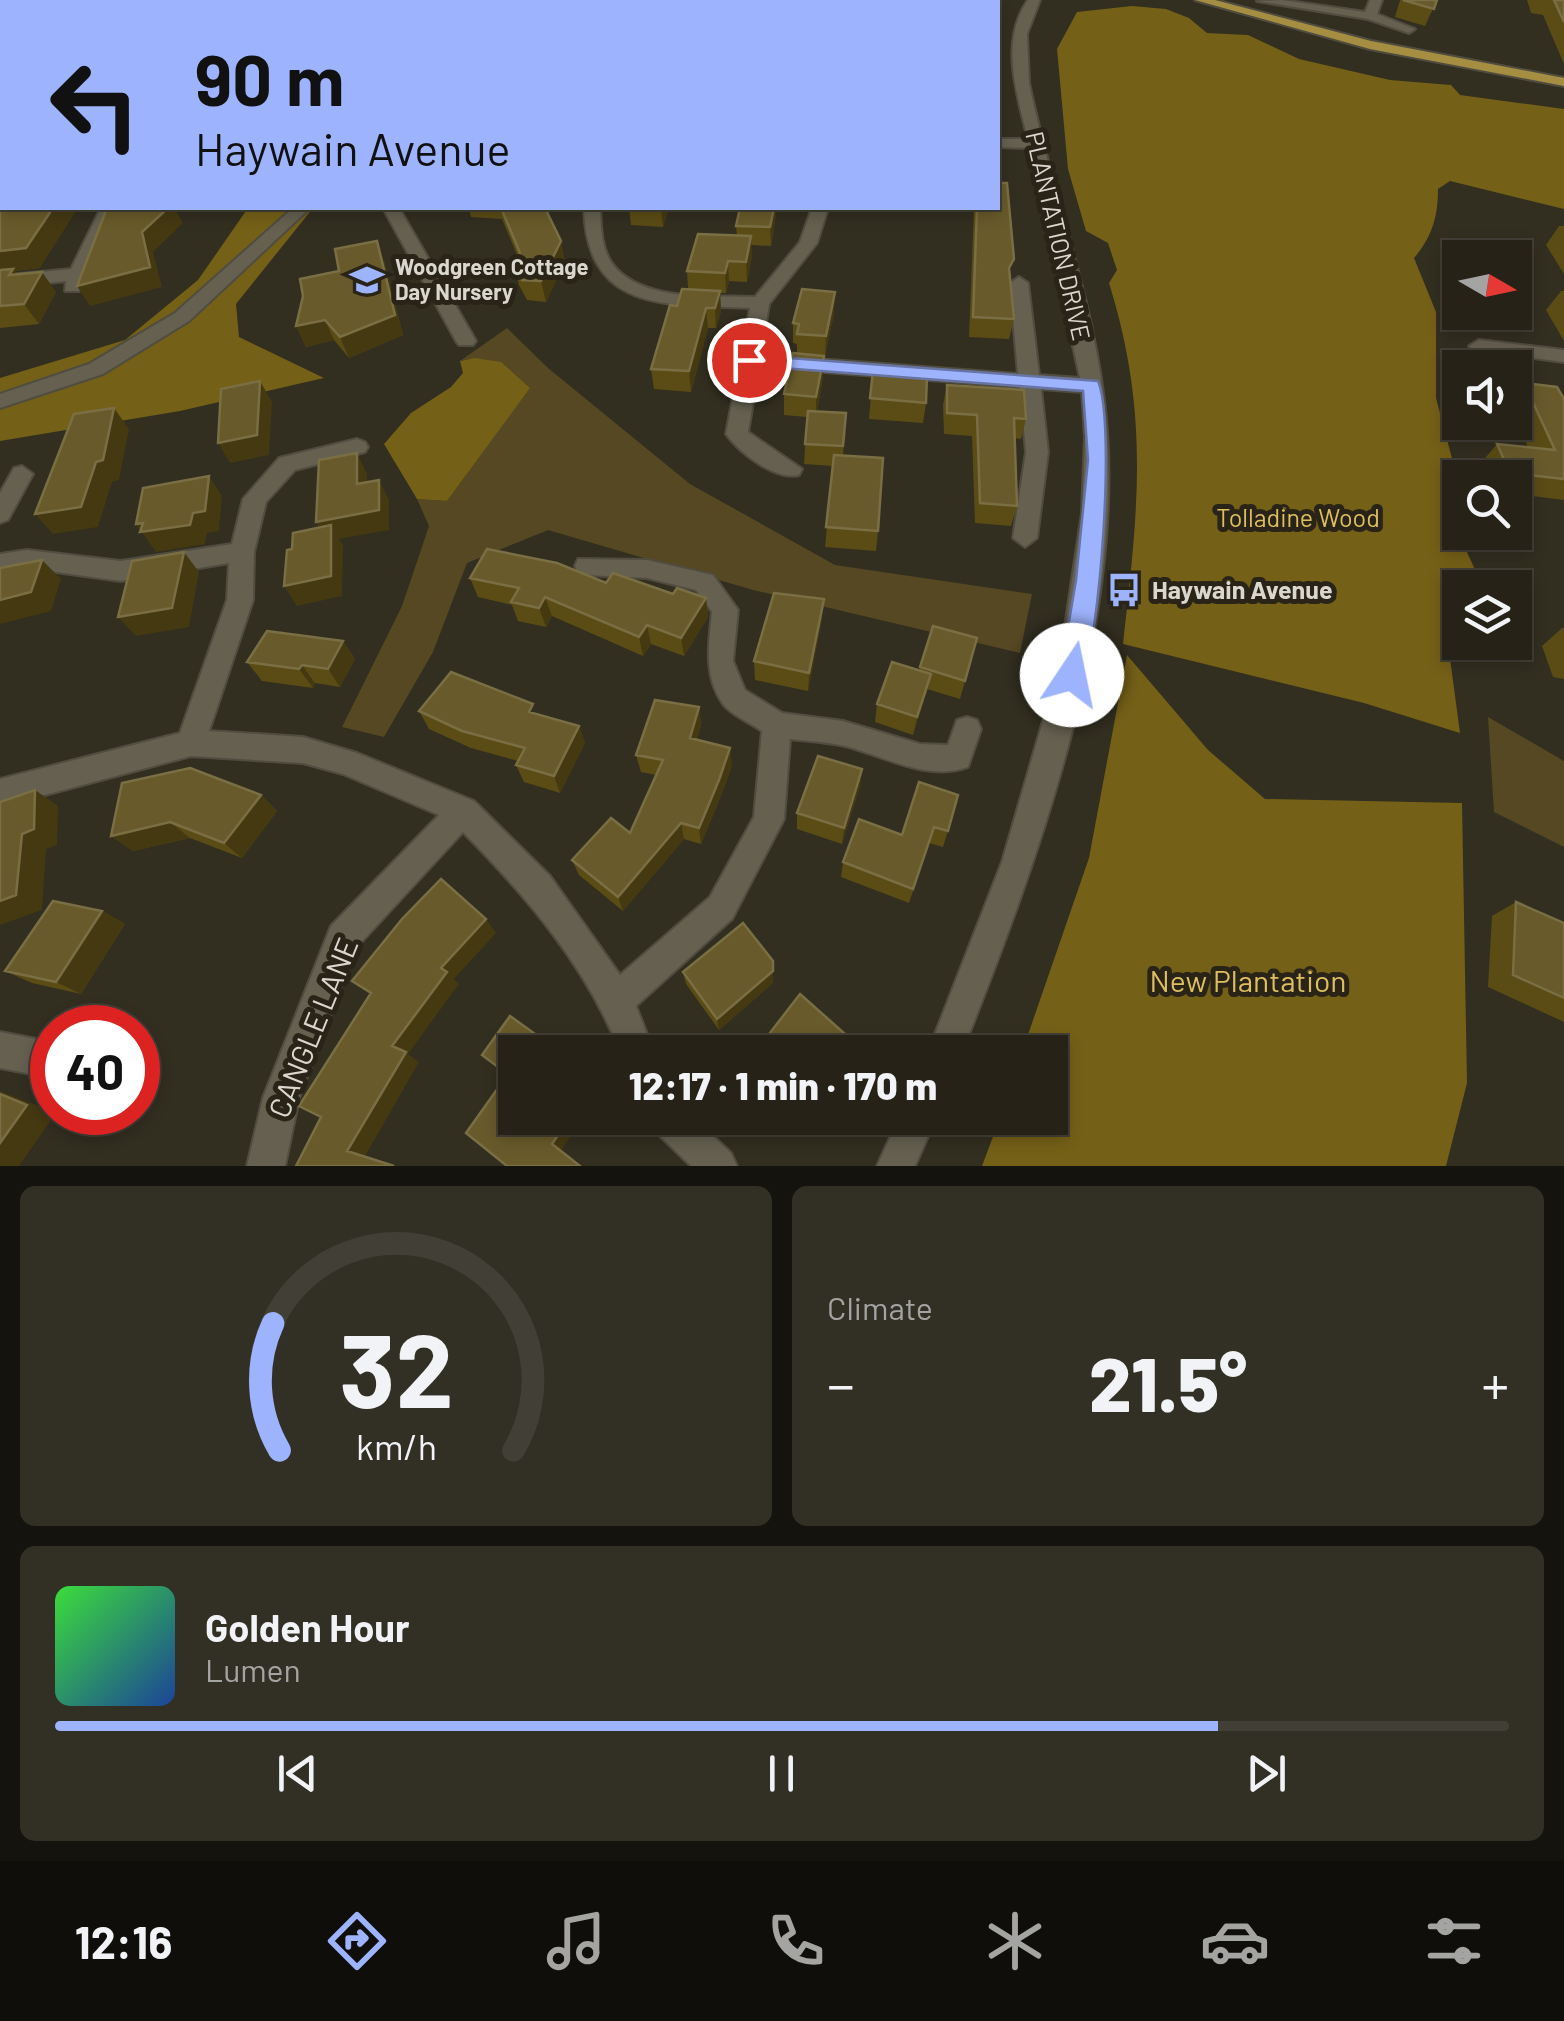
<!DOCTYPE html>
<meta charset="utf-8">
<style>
body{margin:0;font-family:Barlow,sans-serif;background:#322f25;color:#f1f3f6;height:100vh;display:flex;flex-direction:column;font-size:38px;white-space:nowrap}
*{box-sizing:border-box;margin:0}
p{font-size:32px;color:#a4a4a2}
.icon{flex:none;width:55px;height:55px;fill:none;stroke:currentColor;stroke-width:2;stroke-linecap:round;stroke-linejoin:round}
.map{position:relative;height:1166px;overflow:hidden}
.sheet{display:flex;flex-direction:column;gap:20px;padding:20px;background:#15130d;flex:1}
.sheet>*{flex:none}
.banner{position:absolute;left:0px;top:0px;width:1000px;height:210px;box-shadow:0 5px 15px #0003,0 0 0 2px #423f37;background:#9eb3fd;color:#111;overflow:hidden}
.needle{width:65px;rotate:99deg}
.buttons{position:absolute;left:1442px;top:240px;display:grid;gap:20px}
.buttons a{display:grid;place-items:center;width:90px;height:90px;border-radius:0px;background:#262218;box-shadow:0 5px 15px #0003,0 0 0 2px #423f37;font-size:50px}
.speed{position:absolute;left:30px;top:1005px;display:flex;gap:20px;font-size:50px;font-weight:700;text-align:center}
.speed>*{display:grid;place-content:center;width:130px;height:130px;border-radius:50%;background:#262218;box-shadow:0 5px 15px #0003,0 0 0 2px #423f37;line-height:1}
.speed .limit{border:15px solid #d22;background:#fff;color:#111}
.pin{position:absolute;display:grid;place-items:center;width:85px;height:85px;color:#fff;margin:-42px;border:5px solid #fff;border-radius:50%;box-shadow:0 2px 10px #0007}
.me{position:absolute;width:110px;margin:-55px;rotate:11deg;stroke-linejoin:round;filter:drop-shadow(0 0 8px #0008)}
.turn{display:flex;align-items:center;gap:35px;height:210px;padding:0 30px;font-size:45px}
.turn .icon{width:130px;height:130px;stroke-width:2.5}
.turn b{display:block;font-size:70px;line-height:85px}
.big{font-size:75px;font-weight:800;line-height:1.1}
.sheet .card{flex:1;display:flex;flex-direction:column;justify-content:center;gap:15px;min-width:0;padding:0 35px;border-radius:15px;background:#322f25}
.sheet .dial{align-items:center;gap:0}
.dial svg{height:260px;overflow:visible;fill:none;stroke:#423f37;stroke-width:7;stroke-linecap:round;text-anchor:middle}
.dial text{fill:#f1f3f6;stroke:none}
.song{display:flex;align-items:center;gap:30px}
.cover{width:120px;height:120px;border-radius:15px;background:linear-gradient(135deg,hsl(120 70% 55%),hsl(220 70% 35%))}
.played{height:10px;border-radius:5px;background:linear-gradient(90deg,#9eb3fd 80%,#423f37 80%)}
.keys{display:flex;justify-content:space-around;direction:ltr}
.heat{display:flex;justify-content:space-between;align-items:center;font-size:55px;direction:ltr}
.sheet .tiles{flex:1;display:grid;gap:20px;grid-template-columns:1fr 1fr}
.card:last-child{grid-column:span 2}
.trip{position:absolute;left:498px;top:1035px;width:570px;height:100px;border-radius:0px;background:#262218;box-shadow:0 5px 15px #0003,0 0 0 2px #423f37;font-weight:800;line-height:100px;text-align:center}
.dock{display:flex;height:160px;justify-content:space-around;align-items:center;background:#0f0e0a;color:#a4a4a2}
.dock .icon{width:70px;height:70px}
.dock .active{color:#9eb3fd}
.dock b{font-size:45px;color:#f1f3f6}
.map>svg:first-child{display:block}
.green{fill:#554822}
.forest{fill:#756017}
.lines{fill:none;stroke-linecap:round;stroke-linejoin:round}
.minor-casing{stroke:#504c40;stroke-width:4}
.major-casing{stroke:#504c40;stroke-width:4}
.minor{fill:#656050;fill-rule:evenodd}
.major{fill:#a58e41;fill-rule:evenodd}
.wall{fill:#5b4c16}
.shaded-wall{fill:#453912}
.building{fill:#685a2a;stroke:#7a6e44;stroke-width:2.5}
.route{fill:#9eb3fd;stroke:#6774a4;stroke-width:2.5}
.labels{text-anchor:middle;stroke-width:10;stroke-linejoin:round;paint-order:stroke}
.far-poi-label{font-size:22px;font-weight:bold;fill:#dad7cf;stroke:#292417;text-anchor:start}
.street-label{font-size:25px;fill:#dad7cf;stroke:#292417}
.park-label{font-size:25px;fill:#debf5e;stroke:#292417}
.poi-label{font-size:25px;font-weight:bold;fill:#dad7cf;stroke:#292417;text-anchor:start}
.near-park-label{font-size:30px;fill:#debf5e;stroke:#292417}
.near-street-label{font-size:30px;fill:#dad7cf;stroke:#292417}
</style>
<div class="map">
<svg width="1564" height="1166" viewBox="0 0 1564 1166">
<rect width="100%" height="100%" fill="#322e20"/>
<!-- green -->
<path class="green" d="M507,328l41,40 142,116 145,81 197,29 -12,59 -267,-63 -205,-60 -81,33 -34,89 -49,85 -42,-10 60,-121 27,-80 -12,-27 30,2 82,-113c-21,-21 -38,-34 -69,-27z
M1488,717l76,44v86l-70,-35z"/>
<!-- forest -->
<path class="forest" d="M1132,6l34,3 23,9 18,15 41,2 51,24 91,21 61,5 9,10 104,14v100l-114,-28 -12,8c0,28 -6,48 -24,69l22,54v86l18,68 6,71 23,50 -42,4 19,142 -96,-30 -241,-59c15,-135 27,-229 -14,-361l8,-13 -9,-27 -22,-12 -18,-62 -11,-120 20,-37z
M248,208h65l-77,96 3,33 85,41 -144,33 -180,30v-63l125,-38 73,-60z
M475,358l26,4 29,26 -83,113 -30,-2 -33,-55 27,-31 40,-26 12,-14 -3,-12z
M1127,655l81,95 57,49 197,4 5,280 -21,83h-464l18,-48h50v-66h-28l67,-194z"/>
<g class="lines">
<!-- minor casing -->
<g class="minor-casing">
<path id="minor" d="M569,0h12v2h-12z
M1028,0h12l-13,34 2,49c22,106 62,209 75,317 26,212 -65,458 -142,652h-34l74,-190 57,-196 23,-153 3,-76 -3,-45 -41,-3 7,63 -11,86 -12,9 -12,-9 13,-86 -6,-65 -261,-20 -11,65 54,37 -3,6c-24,6 -60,-23 -73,-41l24,-126c-83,-4 -163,6 -166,-100h16c1,19 1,38 11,54 28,41 101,33 144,35l45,-55 12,-34h16l-11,35 -48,61 -8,51 257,19 -8,-91 9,-6 9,6 11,92 41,3 -50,-230 -32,-1v-8h30c-11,-44 -29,-98 0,-139z
M1282,0l83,12 5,-12h12l-5,14 38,15 -6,4 -41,-14 -111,-18z
M2,46v8l-2,1v-8z
M0,84h2v8h-2z
M101,208h16l-38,83h-14l1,-10 -66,7v-12l71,-7z
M293,208h17l-121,113 -86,53 -103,34v-14l89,-30 86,-51z
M383,208h16l77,133 -3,4h-14l-3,-4z
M1479,340l85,10v12l-92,-12 -3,-4z
M357,439l8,3 3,5 -3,5 -70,18 -29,32 -12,50 -1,48 -44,131 94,6 54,16 117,48 76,75 70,99 90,-78 44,-80 8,-86c-11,-8 -31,-16 -39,-27 -20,-28 -14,-61 -11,-92l-16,-22 -49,-12 -60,-3 -9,-2 -3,-7 3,-7 69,1 66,15 25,35 -5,51 12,29 37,23 61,8 77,23 28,1 9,-25 10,-3 10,3 4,9 -13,38c-40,15 -84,-11 -123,-21 -17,-4 -37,-5 -55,-7l-6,80 -52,100 -96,87 18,46h-34c-33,-85 -93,-155 -157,-220l-108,117 -56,149 -14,68h-38l16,-68 68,-172 108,-111 -96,-41 -40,-11 -112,-7 -191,51v-28l180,-46 47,-133 2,-37 -108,18 -94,-13 -27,4v-18l27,-4 94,11 111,-17 11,-45 36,-41z
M22,466l11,8 -25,46 -8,3v-30l14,-25z
M0,1032l52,10v36l-52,-10z
M650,1118h44l37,35 6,13h-46l-36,-35z
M899,1118h37l-21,48h-38z"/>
</g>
<!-- major casing -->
<g class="major-casing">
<path id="major" d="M1195,0h20l156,41 193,37v8l-194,-37z"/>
</g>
<!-- minor -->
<use href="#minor" class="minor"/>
<!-- major -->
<use href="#major" class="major"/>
</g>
<!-- wall -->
<path class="wall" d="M41,0h347l-2,2h-344z
M1400,0h37l-12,26 -30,-9z
M1527,0h37v64l-21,-49 -12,-2z
M0,145l40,123 -25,3 2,4 39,17 -17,32 -39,4z
M469,208h76l20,53 -19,41 -19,-2 -8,-15 -5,-20 4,-8 -16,-38 -31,-2z
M629,208h40l-6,19 -32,-2z
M777,208l-6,38 -20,-1 1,11 -5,26 -18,-1 -3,12h-6l1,18 -5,17h-8l-17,64 -37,-3 -3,-20 26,-63 11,-17 -1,-18 50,-35 -1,-10z
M974,208h24l12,69 4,42 -5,20 -40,-2z
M1559,226h5v48l-18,-29z
M384,261l19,74 -54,23 -15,-18 -28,7 -10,-21z
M1561,291h3v50l-18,-31z
M834,313l-9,43 -16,-1 15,1 -1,21 -6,35 29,1 -3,42 35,76 -2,20 -51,-4 8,-81 -29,-2 3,-47 -23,-2v-21l13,-41v-9l-4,-1v-20z
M873,371l53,32 -3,20 -54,-4z
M1524,383l40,16v101l-49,-6v-16h-28l-6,-15 16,-19 31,3 -13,-29v-24z
M947,385l79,34 -5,20 -7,-1 3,68 -6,20 -36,-3 -3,-87 -28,-2 -1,-29z
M470,578l136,5 100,15 2,19 -24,39 -33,-12 -8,12 -91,-40 -6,11 -28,-6 -6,-16 -34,-8z
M822,618l-14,73 -53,-11 -1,-19z
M933,626l44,12 -17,61 -33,-10 -14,46 -38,-13 2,-18 42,-34z
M1562,628h2v51l-11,-2 -11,-31z
M343,641l12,18 -15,28 -25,-4 -2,5 -51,-7 -15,-19z
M699,707l2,18 -4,15 35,25 -11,31 -20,48 -17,-5 -61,72 -44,-36 -7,-15 58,-27 26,-58 -15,-3 -5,-17z
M419,711l118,3 42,12 6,17 -25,50 -36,-11 -8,-17 2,-4 -47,-13 -42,-19z
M862,769l-2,17 -18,58 -45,-15v-16z
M919,782l29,49 -5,16 -14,-4 -20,60 -68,-26 2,-15 59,-27z
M261,795l16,16 -35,47 -52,-20 -57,13 -22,-15z
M1516,902l48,21v99l-76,-35 4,-71z
M102,911l23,13 -44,70 -49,-11 -27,-12z
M773,961v22l-54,47 -33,-46 -3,-12z"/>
<!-- shaded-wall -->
<path class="shaded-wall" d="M367,0h21l-2,2h-22z
M508,0h58l-11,2h-47z
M2,16v20l-2,1v-20z
M53,208h25l-38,60 -25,3 13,18 -28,-16v-22z
M148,208h26l9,15 -30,29 9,35 -72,19 -13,-20 65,-54z
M661,208h8l-6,19z
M774,208h3l-6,38 -1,-19z
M751,236l1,20 -5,26 -1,-20z
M377,241l7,20 19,74 -54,23 -9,-21z
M561,241l4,20 -19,41 -5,-21z
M728,261l1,20 -3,12 -1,-20z
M42,272l14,20 -17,32 -15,-20z
M720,291l1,20 -5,17 -1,-20z
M835,292l-1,21 -9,43 1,-20z
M706,308l2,20 -17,64 -2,-21z
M325,320l9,20 -28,7 -10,-21z
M824,356l-1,21 -7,40v-20z
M260,381l12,21 -3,53 -39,8 -12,-20z
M114,408l15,21 -10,51 -7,2 -14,45 -45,7 -18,-20z
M357,453l10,21v30l-10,-20z
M209,476l13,20 -3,35 -12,2 -2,11 -49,8 -20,-28 57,-11z
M379,480l10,20v30l-50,9 4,6 -1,51 -45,10 -13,-20 44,-44 -12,-20z
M184,552l15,20 -10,55 -53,9 -18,-19z
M42,560l19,19 -10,32 -51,13v-24z
M545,597l7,19 -6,11 -7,-19z
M706,598l2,19 -24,39 -3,-18z
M824,599l-2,19 -14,73 1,-18z
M647,625l4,19 -8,12 -4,-19z
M343,641l12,18 -15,28 -12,-18z
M302,665l13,18 -2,5 -14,-19z
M931,674l-4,18 -14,43 4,-18z
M699,707l2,18 -8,30 -3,-17z
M579,726l6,17 -25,50 -6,-17z
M730,748l2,17 -11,31 -20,48 -2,-16z
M862,769l-2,17 -18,58 2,-16z
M35,790l23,16 -1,39 -11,4 -4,61 -42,15v-24z
M261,795l16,16 -35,47 -18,-15z
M170,822l20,16 -57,13 -22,-15z
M681,823l3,16 -61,72 -5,-14z
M102,911l23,13 -44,70 -25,-12z
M486,919l10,14 -42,46 5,5 -51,70 11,8 -55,96 -17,-7 45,-105 49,-78z
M773,971v12l-54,47 -2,-11z
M845,1034l-2,10 -6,8h-5z
M542,1039l9,10 -3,3h-16z
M0,1091l56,22 -37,53h-19z
M564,1126l8,8 -11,17 -9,-7z"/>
<!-- building -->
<path class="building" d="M194,0h173l-3,2h-175z
M493,0h15v2h-17z
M811,0h178v2h-179z
M1403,0h34l-3,9z
M1554,0h10v22z
M0,1l4,1 -2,14 -2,1z
M2,143v65h51l-27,40 -26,3v-106z
M998,183h9l7,76 -5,9 5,51 -41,-2 4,-109h21z
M107,208h61l-26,24 8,35 -73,19z
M501,208h44l16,33 -20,40 -19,-1 -8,-15 6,-12z
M740,208h34l-4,19 -34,-1z
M698,234l53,2 -5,26 -18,-1 -3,12 -38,-2z
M377,241l18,74 -55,22 -15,-17 -29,6 7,-30 -3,-17 39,-8 -4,-22z
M13,269l-4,6 33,-3 -18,32 -24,2v-36z
M682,289l38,2 -5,17h-9l-17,63 -38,-2 19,-64 7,1z
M802,289l33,3 -9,44 -29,-2 2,-10 -6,-1z
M793,353l31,3 -8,41 -32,-3z
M873,371l54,5 -1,27 -56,-5z
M260,381l-3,54 -39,8 3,-54z
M1524,383l33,4 7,12v80l-54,-6 -13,-29 58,6z
M947,385l77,5 2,29 -12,-1 3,88 -37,-3 -3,-88 -30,-2z
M114,408l-11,52 -7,2 -15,45 -46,7 39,-100z
M808,411l38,2 -3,33 -38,-2z
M357,453v31l22,-4v30l-63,12 3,-62z
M834,455l49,3 -5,73 -52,-4z
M209,476l-4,35 -12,2 -3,12 -50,7 3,-9 -7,1 7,-36z
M331,525v51l-47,10 3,-36 5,-1 1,-16z
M487,549l70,14 49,20 7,-10 60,21 4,-6 29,10 -25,40 -34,-13 -8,12 -94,-40 -6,11 -28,-6 8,-14 -49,-10z
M184,552l-12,56 -54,9 14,-56z
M42,560l-11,32 -31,8v-32z
M774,593l50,6 -15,74 -55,-12z
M933,626l44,12 -12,43 -45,-14z
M267,631l76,10 -15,28 -26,-4 -3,4 -52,-7z
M892,662l39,12 -14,43 -40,-13z
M451,672l82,32 -4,8 50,14 -25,50 -38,-11 9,-17 -63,-17 -43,-20z
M655,700l44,7 -9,31 40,10 -11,32 -20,48 -18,-5 -63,74 -46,-37 39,-42 19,15 33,-73 -27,-5z
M818,756l44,13 -18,59 -47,-15z
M190,768l71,27 -37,48 -54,-21 -59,14 11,-53z
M919,782l39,13 -10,36 -14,-4 -21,62 -70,-27 16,-43 43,16z
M35,790l-1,39 -12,5 -6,61 -16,6v-99z
M441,879l45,40 -45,49 6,4 -55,74 14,6 -59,99 47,15h-98l25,-49 -22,-11 72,-113 -19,-12 50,-62z
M53,901l49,10 -46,71 -51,-11z
M1516,902l48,21v75l-51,-23z
M743,923l30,38v10l-56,48 -34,-47z
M800,994l45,40 -13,18h-74l-2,-1z
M510,1016l32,23 -10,13h-17l-1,27 -32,-24z
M503,1081l12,9v28h37l12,8 -12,18 28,22h-73l-41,-33z
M0,1094l27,11 -27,38z"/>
<!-- route -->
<path class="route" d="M749,355l349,26c18,41 2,262 -17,302l-9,3 -9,-3 -3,-8 16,-95 12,-120 -5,-69 -340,-26 -3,-5z"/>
<!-- icons -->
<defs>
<g id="school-bare" transform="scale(2.7)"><path d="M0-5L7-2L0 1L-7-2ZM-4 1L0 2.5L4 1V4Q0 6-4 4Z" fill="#9eb3fd" stroke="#292417" stroke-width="2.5" paint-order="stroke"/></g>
<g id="bus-bare" transform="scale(2.7)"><path d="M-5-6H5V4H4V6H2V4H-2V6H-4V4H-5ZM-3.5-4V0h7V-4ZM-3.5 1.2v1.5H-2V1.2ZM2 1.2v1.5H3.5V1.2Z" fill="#9eb3fd" stroke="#292417" stroke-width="2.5" paint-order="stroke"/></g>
</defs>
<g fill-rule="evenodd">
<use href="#school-bare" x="367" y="280"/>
<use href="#bus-bare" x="1124" y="590"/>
</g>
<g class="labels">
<!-- far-poi labels -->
<g class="far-poi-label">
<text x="395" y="275">Woodgreen Cottage<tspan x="395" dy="25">Day Nursery</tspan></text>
</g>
<!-- street labels -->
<g class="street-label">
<text transform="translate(1058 236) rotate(77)" y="9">PLANTATION DRIVE</text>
</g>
<!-- park labels -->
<g class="park-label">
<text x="1298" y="527">Tolladine Wood</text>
</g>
<!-- poi labels -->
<g class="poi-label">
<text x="1152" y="599">Haywain Avenue</text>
</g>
<!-- near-park labels -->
<g class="near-park-label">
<text x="1248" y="992">New Plantation</text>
</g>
<!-- near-street labels -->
<g class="near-street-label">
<text transform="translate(314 1028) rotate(-68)" y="10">CANGLE LANE</text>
</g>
</g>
</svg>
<div class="buttons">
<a><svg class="needle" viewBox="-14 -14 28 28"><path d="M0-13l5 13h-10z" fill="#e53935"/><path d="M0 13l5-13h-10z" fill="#a4a4a2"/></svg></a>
<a><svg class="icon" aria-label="sound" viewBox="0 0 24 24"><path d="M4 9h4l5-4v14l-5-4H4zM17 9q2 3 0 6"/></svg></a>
<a><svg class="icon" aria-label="search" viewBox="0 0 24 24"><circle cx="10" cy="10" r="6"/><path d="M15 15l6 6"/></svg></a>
<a><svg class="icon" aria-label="layers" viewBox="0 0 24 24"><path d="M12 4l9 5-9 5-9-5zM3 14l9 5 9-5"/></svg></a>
</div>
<div class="speed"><div class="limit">40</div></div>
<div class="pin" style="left:749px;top:360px;background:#d93025"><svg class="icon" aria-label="arrive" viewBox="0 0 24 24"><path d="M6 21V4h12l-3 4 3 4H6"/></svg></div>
<svg class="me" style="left:1072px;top:675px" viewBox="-20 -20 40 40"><circle r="19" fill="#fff"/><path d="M0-13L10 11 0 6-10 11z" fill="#9eb3fd"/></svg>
<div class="trip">12:17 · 1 min · 170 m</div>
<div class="banner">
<div class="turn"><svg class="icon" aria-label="left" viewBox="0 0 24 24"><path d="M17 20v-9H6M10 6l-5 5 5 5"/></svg><div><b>90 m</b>Haywain Avenue</div></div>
</div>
</div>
<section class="sheet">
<div class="tiles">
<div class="card dial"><svg viewBox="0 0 100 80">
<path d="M14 69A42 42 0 1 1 86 69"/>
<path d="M14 69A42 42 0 0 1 12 30" stroke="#9eb3fd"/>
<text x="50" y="56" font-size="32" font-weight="700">32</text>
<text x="50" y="72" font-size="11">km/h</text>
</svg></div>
<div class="card"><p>Climate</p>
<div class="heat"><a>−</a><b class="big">21.5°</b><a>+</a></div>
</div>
<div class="card">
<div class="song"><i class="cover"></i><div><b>Golden Hour</b><p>Lumen</p></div></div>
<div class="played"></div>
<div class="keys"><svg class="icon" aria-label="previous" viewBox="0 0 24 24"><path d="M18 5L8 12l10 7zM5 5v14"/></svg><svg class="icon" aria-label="pause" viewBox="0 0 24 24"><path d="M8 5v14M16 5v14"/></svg><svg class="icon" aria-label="next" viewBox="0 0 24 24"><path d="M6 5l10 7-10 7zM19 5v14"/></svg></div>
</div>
</div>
</section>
<nav class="dock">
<b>12:16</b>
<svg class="icon active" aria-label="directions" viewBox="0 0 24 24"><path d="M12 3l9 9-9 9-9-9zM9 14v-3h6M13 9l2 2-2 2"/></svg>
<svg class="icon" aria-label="music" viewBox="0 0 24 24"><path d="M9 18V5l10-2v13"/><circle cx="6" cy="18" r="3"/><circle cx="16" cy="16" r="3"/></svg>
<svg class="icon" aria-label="phone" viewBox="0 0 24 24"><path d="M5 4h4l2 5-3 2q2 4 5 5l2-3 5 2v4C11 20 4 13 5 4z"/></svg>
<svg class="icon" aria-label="climate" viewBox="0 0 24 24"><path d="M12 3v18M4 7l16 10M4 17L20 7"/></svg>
<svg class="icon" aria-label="car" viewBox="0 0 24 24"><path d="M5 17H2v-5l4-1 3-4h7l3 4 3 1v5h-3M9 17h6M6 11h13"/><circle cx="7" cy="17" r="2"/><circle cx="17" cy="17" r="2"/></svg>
<svg class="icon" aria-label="filters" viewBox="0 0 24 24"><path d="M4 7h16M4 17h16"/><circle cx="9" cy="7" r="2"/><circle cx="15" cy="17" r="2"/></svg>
</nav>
